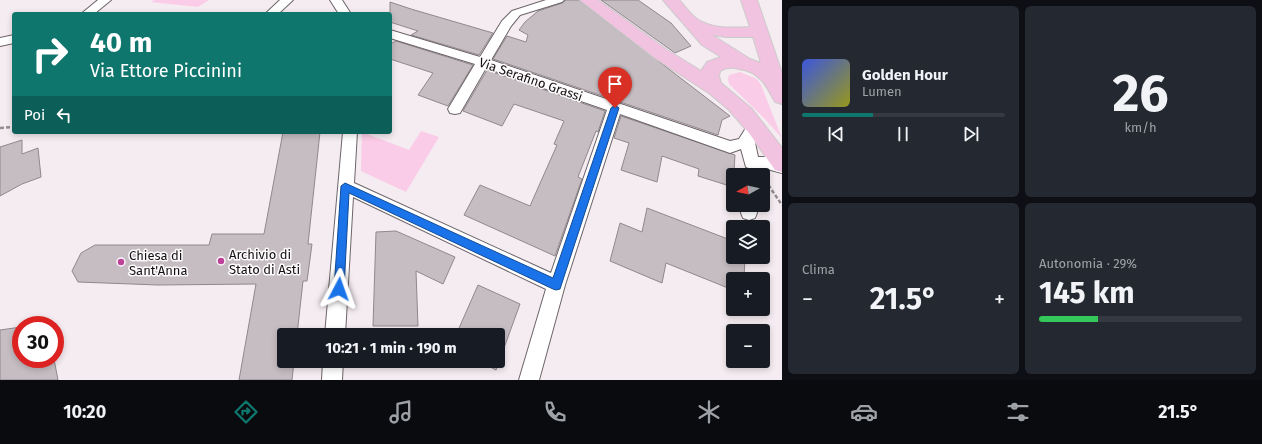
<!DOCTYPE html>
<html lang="it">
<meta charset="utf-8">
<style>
body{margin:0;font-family:"Fira Sans",sans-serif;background:#242831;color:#f1f3f6;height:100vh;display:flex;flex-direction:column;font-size:15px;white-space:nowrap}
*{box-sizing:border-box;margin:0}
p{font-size:13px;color:#9ea1a6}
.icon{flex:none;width:22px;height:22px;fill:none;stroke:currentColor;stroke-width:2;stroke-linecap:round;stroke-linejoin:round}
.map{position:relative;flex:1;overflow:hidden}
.details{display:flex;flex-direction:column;gap:6px;padding:6px;background:#0d0f14;width:480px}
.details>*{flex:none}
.hud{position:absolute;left:12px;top:12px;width:380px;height:122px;border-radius:4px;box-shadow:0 2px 6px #0003;background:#0f766e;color:#fff;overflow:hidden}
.needle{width:26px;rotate:262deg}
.fabs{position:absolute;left:726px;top:168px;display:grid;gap:8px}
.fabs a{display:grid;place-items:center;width:44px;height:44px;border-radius:4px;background:#171b24;box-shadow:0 2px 6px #0003;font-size:20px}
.speed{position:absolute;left:12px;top:316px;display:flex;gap:8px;font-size:20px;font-weight:700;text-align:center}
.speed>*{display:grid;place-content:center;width:52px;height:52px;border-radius:50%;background:#171b24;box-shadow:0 2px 6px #0003;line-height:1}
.speed .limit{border:6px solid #d22;background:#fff;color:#111}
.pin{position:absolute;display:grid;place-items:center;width:34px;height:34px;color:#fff;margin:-41px -17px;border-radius:50% 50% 50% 0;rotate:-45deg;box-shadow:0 0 4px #0007}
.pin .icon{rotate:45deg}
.me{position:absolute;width:44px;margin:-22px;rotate:4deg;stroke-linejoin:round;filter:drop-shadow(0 0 3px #0008)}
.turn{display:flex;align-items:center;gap:14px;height:84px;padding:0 12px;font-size:18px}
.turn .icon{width:52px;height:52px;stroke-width:2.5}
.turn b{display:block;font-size:28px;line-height:34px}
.then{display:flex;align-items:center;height:38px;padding:0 12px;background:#0003;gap:8px;font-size:15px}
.big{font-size:30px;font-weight:700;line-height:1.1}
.details .widget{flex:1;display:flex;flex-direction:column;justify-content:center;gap:6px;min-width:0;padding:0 14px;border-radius:6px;background:#242831}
.details .dial{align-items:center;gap:0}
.dial b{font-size:52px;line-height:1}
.song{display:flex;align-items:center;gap:12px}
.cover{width:48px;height:48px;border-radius:6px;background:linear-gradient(135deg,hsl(230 70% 55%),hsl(60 70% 35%))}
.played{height:4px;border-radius:2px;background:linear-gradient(90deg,#0f766e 35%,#363941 35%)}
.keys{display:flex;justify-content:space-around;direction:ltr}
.heat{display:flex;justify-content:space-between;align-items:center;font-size:22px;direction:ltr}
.charge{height:6px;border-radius:3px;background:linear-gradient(90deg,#34c759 29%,#363941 0)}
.details .tiles{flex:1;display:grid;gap:6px;grid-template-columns:repeat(2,1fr)}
.trip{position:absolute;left:277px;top:328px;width:228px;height:40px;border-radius:4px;background:#171b24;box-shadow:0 2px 6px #0003;font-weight:700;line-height:40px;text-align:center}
.tabs{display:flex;height:64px;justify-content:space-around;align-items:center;background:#090b0e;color:#9ea1a6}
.tabs .icon{width:28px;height:28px}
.tabs .on{color:#0f766e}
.tabs b{font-size:18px;color:#f1f3f6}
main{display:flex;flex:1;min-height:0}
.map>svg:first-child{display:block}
.green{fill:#facce7}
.building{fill:#c6bdc2;stroke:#90888d}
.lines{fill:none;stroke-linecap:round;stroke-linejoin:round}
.minor-casing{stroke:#6c6468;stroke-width:2}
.primary-casing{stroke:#cccbcb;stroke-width:2}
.path{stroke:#948d90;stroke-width:2.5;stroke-dasharray:4 2;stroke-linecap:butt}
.minor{fill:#fff;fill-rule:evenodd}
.primary{fill:#f1c3e0;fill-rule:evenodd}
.route{fill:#1a73e8;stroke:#114b97}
.poi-dot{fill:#bc4398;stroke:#fefbfd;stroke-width:1.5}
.labels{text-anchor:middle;stroke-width:3;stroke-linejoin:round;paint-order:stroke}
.street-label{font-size:13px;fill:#151113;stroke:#fefbfd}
.poi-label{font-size:13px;fill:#151113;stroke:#fefbfd;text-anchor:start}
</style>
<main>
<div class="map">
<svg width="782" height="380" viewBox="0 0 782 380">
<rect width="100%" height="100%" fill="#f5ecf1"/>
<!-- green -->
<path class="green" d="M154,0h55l-11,7 -47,-5z
M740,72l17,7 4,6 21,53 -17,-19 -36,-35 -1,-5 1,-4z
M421,131l18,6 -33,55 -45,-21 1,-39 47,18z"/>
<!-- building -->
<path class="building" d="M566,0h13l151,116 -8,4 -4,15 -225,-76 14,-23 19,6 2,-7 -9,-5 6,-8 13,-11 24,-8z
M601,0h37l33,23 20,23 -16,7z
M390,2l21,7 82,24 -14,22 -68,-20 7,-4 -28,-9z
M396,41l77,24 -25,41 -30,-11 15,-22 -43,-14v-15z
M487,70l118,41 -7,21 -2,-1 -18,46 4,2 -27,77 -91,-41 16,-30 50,21 27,-61 -3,-1 10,-23 -50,-17 -12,22 -39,-15z
M621,116l114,39 -2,32 -35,-11 1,-7 -37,-13 -5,26 -36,-12 8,-27 -15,-5z
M283,132h37l-12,112h4l-5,37h-4l-6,54h-13v26h10l-2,19h-53l17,-96 -98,1 -80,-3 -6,-11 9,-18 14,-8h114l3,-11h52z
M22,140v14l16,-6 3,29 -19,7 -22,12v-49z
M647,208l86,33v16h12l-1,22h-11v11l-67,-27 -4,20 -52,-22 10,-38 22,9z
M396,231l59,26 -12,27 -27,-13 2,55h-45l3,-94z
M478,285l42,19 -24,66 -17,-9h19v-26h-42z
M21,327v32h33l4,21h-58v-50z"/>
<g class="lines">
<!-- minor casing -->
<g class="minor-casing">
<path id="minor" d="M98,0h13l-17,14h-13z
M280,0h13l-15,14h-13z
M330,0h12l9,14h-12z
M546,0h18l-2,2 -42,13 -9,11 -20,34 239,81 9,-2 10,-16 5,-1 5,1 2,4 -7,11 4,19h9l15,4v12l-15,-4h-16l-5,-2 -5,-18 -11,4 -110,-39 -55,171 -26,95h-20l27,-91 -193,-92 -8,138h-20l18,-203h14l-3,51 197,90 56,-163 -121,-42 -26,45 -5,1 -5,-1 -2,-4 27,-45 -85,-26v-8l90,27 22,-36 10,-10z
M14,35v8l-14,3v-8z
M741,205h16v8l-2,5 -6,2 -6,-2 -2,-5z
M323,361h20l-1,19h-20z"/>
</g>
<!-- primary casing -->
<g class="primary-casing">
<path id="primary" d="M580,0h18l69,50 34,21 6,-9 14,-5 -19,-12 -39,-45h16c6,6 11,14 18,19 14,10 36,9 53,8l-9,-27h16l25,73v31l-7,-2c-9,-17 -15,-30 -36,-33 -7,-2 -13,-2 -19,2l-1,5 2,7 31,26 30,39v24l-7,-2 -26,-37 -20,-23 -19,-16 -55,-36zM712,35l14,2h27l8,26 -11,-4z"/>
</g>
<!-- path -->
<path class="path" d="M0,128l14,-1
M765,180l17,25"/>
<!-- minor -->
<use href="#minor" class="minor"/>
<!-- primary -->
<use href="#primary" class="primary"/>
</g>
<!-- route -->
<path class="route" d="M615,105l4,3 -59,181 -4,1 -3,-1 -204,-96 -5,96 -1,3 -4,2 -4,-2 -1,-3 7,-103 4,-3 208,95 58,-170z"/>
<!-- markers -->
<g class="poi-dot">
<circle cx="221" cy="261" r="4"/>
<circle cx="121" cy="262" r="4"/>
</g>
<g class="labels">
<!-- street labels -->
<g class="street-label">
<text transform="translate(531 79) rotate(19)" y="5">Via Serafino Grassi</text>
</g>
<!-- poi labels -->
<g class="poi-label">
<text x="229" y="259">Archivio di<tspan x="229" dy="15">Stato di Asti</tspan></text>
<text x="129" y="260">Chiesa di<tspan x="129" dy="15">Sant'Anna</tspan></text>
</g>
</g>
</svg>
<div class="fabs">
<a><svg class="needle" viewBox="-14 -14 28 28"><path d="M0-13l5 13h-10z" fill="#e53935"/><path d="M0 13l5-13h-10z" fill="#9ea1a6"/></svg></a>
<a><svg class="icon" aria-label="layers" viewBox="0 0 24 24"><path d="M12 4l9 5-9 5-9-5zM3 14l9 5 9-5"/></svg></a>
<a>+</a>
<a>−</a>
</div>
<div class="speed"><div class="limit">30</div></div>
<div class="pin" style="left:615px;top:108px;background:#d93025"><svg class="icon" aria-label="arrive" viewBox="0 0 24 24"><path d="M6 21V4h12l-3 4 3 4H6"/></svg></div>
<svg class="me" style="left:339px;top:289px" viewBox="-20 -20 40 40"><path d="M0-17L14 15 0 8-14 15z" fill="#1a73e8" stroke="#fff" stroke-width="4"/></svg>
<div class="trip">10:21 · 1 min · 190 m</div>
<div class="hud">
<div class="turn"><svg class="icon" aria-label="right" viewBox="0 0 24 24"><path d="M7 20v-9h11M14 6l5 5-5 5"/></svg><div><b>40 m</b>Via Ettore Piccinini</div></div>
<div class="then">Poi<svg class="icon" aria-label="left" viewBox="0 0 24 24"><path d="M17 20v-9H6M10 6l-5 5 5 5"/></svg></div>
</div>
</div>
<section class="details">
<div class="tiles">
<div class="widget">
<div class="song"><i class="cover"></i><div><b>Golden Hour</b><p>Lumen</p></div></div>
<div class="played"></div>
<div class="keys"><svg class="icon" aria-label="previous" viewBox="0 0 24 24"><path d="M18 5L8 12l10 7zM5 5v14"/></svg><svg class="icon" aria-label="pause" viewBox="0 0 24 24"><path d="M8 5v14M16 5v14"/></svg><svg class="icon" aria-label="next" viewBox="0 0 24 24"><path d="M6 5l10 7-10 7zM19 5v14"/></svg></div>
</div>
<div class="widget dial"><b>26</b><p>km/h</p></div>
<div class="widget"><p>Clima</p>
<div class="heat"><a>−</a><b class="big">21.5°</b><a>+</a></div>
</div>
<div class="widget"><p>Autonomia · 29%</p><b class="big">145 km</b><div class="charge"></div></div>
</div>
</section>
</main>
<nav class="tabs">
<b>10:20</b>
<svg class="icon on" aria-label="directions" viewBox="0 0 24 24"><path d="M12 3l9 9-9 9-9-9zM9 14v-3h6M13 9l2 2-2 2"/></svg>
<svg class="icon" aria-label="music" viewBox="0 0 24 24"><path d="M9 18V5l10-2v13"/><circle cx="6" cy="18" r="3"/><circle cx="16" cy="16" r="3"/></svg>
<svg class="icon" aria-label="phone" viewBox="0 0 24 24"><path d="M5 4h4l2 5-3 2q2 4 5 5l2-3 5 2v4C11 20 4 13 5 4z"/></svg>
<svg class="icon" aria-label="climate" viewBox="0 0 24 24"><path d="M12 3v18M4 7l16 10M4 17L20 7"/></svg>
<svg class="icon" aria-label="car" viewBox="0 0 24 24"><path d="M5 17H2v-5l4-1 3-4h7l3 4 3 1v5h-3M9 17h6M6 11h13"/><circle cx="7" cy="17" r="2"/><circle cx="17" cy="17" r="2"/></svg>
<svg class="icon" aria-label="filters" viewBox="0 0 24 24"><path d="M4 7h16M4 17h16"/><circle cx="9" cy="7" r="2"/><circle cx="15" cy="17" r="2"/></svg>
<b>21.5°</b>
</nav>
